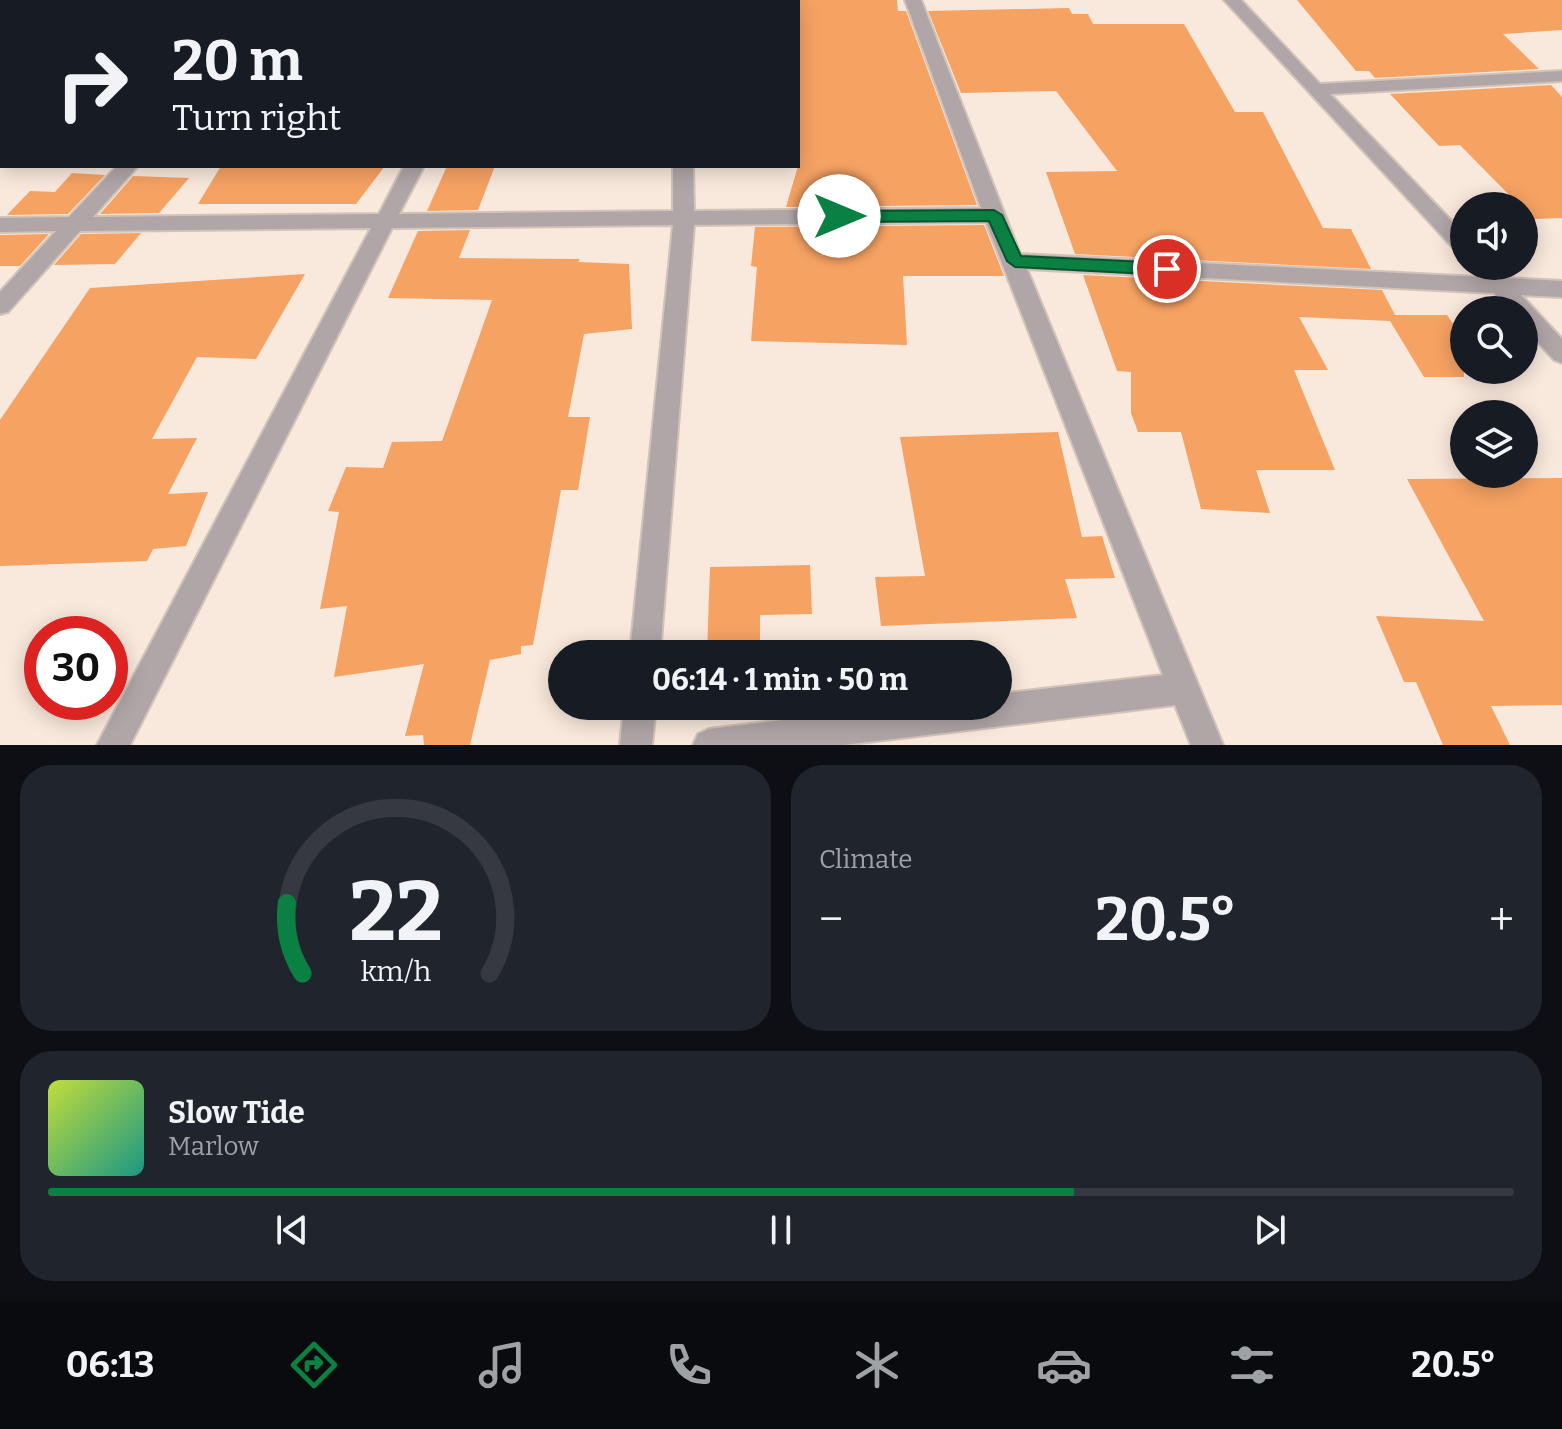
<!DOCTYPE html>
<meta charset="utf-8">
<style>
body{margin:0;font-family:Bitter,serif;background:#20242c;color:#f1f3f6;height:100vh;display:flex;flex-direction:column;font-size:30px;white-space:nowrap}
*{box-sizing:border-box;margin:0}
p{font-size:26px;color:#9ea1a6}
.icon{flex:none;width:44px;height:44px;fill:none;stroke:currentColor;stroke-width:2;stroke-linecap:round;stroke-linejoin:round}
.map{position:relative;height:745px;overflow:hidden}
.sheet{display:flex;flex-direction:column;gap:20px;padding:20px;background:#0d0f14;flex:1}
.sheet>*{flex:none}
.top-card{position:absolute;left:0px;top:0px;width:800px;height:168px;box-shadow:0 4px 20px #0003;background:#171b24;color:#f1f3f6;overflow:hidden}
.fabs{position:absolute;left:1450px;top:192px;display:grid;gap:16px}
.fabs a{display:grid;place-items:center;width:88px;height:88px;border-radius:50%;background:#171b24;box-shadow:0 4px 20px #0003;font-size:40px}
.speed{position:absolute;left:24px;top:616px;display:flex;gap:16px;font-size:40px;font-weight:700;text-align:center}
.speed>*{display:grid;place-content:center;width:104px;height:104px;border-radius:50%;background:#171b24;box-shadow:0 4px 20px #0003;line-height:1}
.speed .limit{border:12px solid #d22;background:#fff;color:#111}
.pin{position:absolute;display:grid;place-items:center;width:68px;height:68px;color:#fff;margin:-34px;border:4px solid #fff;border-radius:50%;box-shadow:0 2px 8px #0007}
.me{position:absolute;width:88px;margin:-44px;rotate:90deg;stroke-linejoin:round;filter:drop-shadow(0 0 6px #0008)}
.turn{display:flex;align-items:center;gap:28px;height:168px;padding:0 40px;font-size:36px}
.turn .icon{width:104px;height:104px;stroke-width:2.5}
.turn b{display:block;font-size:56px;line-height:68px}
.big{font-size:60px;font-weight:700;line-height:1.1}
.sheet .tile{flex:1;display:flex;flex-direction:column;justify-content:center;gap:12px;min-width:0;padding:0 28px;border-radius:32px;background:#20242c}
.sheet .dial{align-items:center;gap:0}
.dial svg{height:208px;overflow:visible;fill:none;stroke:#363941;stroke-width:7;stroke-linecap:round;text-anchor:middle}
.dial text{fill:#f1f3f6;stroke:none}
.song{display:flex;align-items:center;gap:24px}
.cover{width:96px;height:96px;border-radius:12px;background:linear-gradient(135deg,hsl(70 70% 55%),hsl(170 70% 35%))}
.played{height:8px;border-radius:4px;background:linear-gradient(90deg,#0b8043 70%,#363941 70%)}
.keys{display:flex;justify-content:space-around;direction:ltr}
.heat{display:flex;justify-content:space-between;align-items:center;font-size:44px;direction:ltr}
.sheet .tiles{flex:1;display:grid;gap:20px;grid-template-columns:1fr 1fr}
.tile:last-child{grid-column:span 2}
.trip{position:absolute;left:548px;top:640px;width:464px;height:80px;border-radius:40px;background:#171b24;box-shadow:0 4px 20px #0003;font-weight:700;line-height:80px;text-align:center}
.tab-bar{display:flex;height:128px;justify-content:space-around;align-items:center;background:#090b0e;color:#9ea1a6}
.tab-bar .icon{width:56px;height:56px}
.tab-bar .on{color:#0b8043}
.tab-bar b{font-size:36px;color:#f1f3f6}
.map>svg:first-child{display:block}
.building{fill:#f6a263}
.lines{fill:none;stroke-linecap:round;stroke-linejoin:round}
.minor-casing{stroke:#d2c3b9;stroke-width:4}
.minor{fill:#b0a6a7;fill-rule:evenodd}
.route{fill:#0b8043;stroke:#07532c;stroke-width:2}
</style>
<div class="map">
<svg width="1562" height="745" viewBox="0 0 1562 745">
<rect width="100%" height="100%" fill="#f9e8dc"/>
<!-- building -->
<path class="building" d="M798,0h99l1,11h8l71,194 -191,2 12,-41z
M1297,0h265v30l-59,4 36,35 -164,9 -6,-7h-13z
M1069,8l3,6h16l5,10h91l51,88h28l60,116 28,1 20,40 -296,-15 -29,-82 71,-1 -61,-80 -95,2 -33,-82z
M1551,85l11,12v121l-29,1 -9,-13h-4l-60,-61 -21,1 -49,-52z
M221,166h164l-29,38h-158z
M447,166h48l-17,44 -51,1z
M72,173l33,2 -37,39 -61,1 23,-24 25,1z
M133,176l56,2 -30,35 -59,1z
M984,225l20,51h-101l4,69 -156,-4 6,-74 -6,-1 4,-39z
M470,230l-11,28 121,1 -2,3 51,2 3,65 -48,5 -16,83h22l-12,73h-17l-28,155 -12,1v8l-31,6 -20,85h-46l-1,-10 -18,1 19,-72 -90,13 13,-71 -27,3 19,-97 -11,-1 18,-44 37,1 9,-26 50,-1 50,-141 -104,-2 30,-67z
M141,233l-26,31 -61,1 27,-31z
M49,234l-29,32h-20v-31z
M305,274l-49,85 -59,-2 -45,82 45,-1 -29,56 40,-2 -22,54 -33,3 -6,12 -147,5v-146l90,-132z
M1083,275l299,15 13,25h52l17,25v37h-40l-34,-56 -91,-4 29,53h-34l41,100h-79l14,43 -69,-4 -20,-77h-43l-7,-19v-41l-14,-1z
M1058,432l24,105 20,-1 13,42 -50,1 12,39 -196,8 -6,-49 50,-1 -25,-139z
M1562,478v227l-71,1 19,39h-67l-27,-63h-12l-28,-66 108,5 -77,-142z
M810,565l2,49 -52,1v39h-53l3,-87z"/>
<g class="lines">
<!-- minor casing -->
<g class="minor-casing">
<path id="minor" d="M486,0h16l-17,2z
M667,0h16v2h-16z
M905,0h16l99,254 459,23 -8,-11h24l11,12 56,3v16l-41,-2 41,44v24l-8,-3 -30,-33v-17h-15l-15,-17 -467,-24 196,476h-32l-16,-40 -332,40h-150l5,-11 11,-5 191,-23h98v-12l165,-19 -177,-453 -292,3 -34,429h-30l43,-429 -281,3 -262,517h-33l274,-517 -291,3 -72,81 -8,2v-22l56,-61 -56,1v-14l69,-1 48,-51h21l-45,51 286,-3 25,-48h20l-25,48 274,-3v-45h20l1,45 287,-3z
M1224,0h17l79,84 242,-13v10l-232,13 134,140v20l-7,-2z
M2,14v11l-2,1v-11z
M624,706h32l-4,39h-32z"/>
</g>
<!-- minor -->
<use href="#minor" class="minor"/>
</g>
<!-- route -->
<path class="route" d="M994,210l8,5 19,41 146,7 8,6 -8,6 -152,-8 -8,-6 -18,-40 -150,1 -8,-6 8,-5z"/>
</svg>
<div class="fabs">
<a><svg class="icon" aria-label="sound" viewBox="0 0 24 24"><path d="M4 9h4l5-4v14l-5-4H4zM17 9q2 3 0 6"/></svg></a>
<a><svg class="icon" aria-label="search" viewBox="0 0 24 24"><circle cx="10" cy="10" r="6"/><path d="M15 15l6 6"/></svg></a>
<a><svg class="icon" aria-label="layers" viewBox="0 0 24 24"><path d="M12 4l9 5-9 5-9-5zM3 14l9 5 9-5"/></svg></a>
</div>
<div class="speed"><div class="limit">30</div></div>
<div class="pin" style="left:1167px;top:269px;background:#d93025"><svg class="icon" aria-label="arrive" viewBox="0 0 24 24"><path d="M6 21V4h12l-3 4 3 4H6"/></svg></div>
<svg class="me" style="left:839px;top:216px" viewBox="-20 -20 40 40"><circle r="19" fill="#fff"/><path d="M0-13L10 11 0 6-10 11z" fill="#0b8043"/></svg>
<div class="trip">06:14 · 1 min · 50 m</div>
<div class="top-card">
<div class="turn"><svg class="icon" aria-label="right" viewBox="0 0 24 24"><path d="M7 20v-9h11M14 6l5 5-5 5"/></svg><div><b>20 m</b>Turn right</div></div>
</div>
</div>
<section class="sheet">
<div class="tiles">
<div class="tile dial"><svg viewBox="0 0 100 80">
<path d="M14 69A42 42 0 1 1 86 69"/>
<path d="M14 69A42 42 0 0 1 8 42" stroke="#0b8043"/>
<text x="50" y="56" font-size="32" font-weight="700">22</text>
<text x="50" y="72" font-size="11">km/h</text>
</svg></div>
<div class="tile"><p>Climate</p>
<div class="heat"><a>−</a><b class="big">20.5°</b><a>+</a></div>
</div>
<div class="tile">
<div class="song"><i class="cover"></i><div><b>Slow Tide</b><p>Marlow</p></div></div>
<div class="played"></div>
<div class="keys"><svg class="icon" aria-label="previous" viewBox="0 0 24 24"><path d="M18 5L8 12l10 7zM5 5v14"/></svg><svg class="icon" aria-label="pause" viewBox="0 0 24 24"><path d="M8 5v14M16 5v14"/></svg><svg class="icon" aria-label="next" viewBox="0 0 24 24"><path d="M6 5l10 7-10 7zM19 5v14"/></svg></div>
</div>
</div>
</section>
<nav class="tab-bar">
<b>06:13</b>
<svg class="icon on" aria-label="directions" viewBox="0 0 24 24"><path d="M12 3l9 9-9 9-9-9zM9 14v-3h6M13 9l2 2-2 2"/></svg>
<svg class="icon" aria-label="music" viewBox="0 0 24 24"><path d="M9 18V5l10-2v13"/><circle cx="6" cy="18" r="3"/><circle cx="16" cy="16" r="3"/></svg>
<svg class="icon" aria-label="phone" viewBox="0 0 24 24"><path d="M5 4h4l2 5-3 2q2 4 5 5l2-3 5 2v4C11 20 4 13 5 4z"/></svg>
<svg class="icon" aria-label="climate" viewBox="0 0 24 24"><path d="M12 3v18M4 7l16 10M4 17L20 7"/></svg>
<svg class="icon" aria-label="car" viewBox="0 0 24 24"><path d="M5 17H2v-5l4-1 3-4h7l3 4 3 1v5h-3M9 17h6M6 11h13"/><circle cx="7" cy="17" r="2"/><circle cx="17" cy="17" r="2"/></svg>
<svg class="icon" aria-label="filters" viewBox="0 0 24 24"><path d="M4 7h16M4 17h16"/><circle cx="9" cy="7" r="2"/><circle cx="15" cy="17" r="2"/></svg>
<b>20.5°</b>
</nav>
